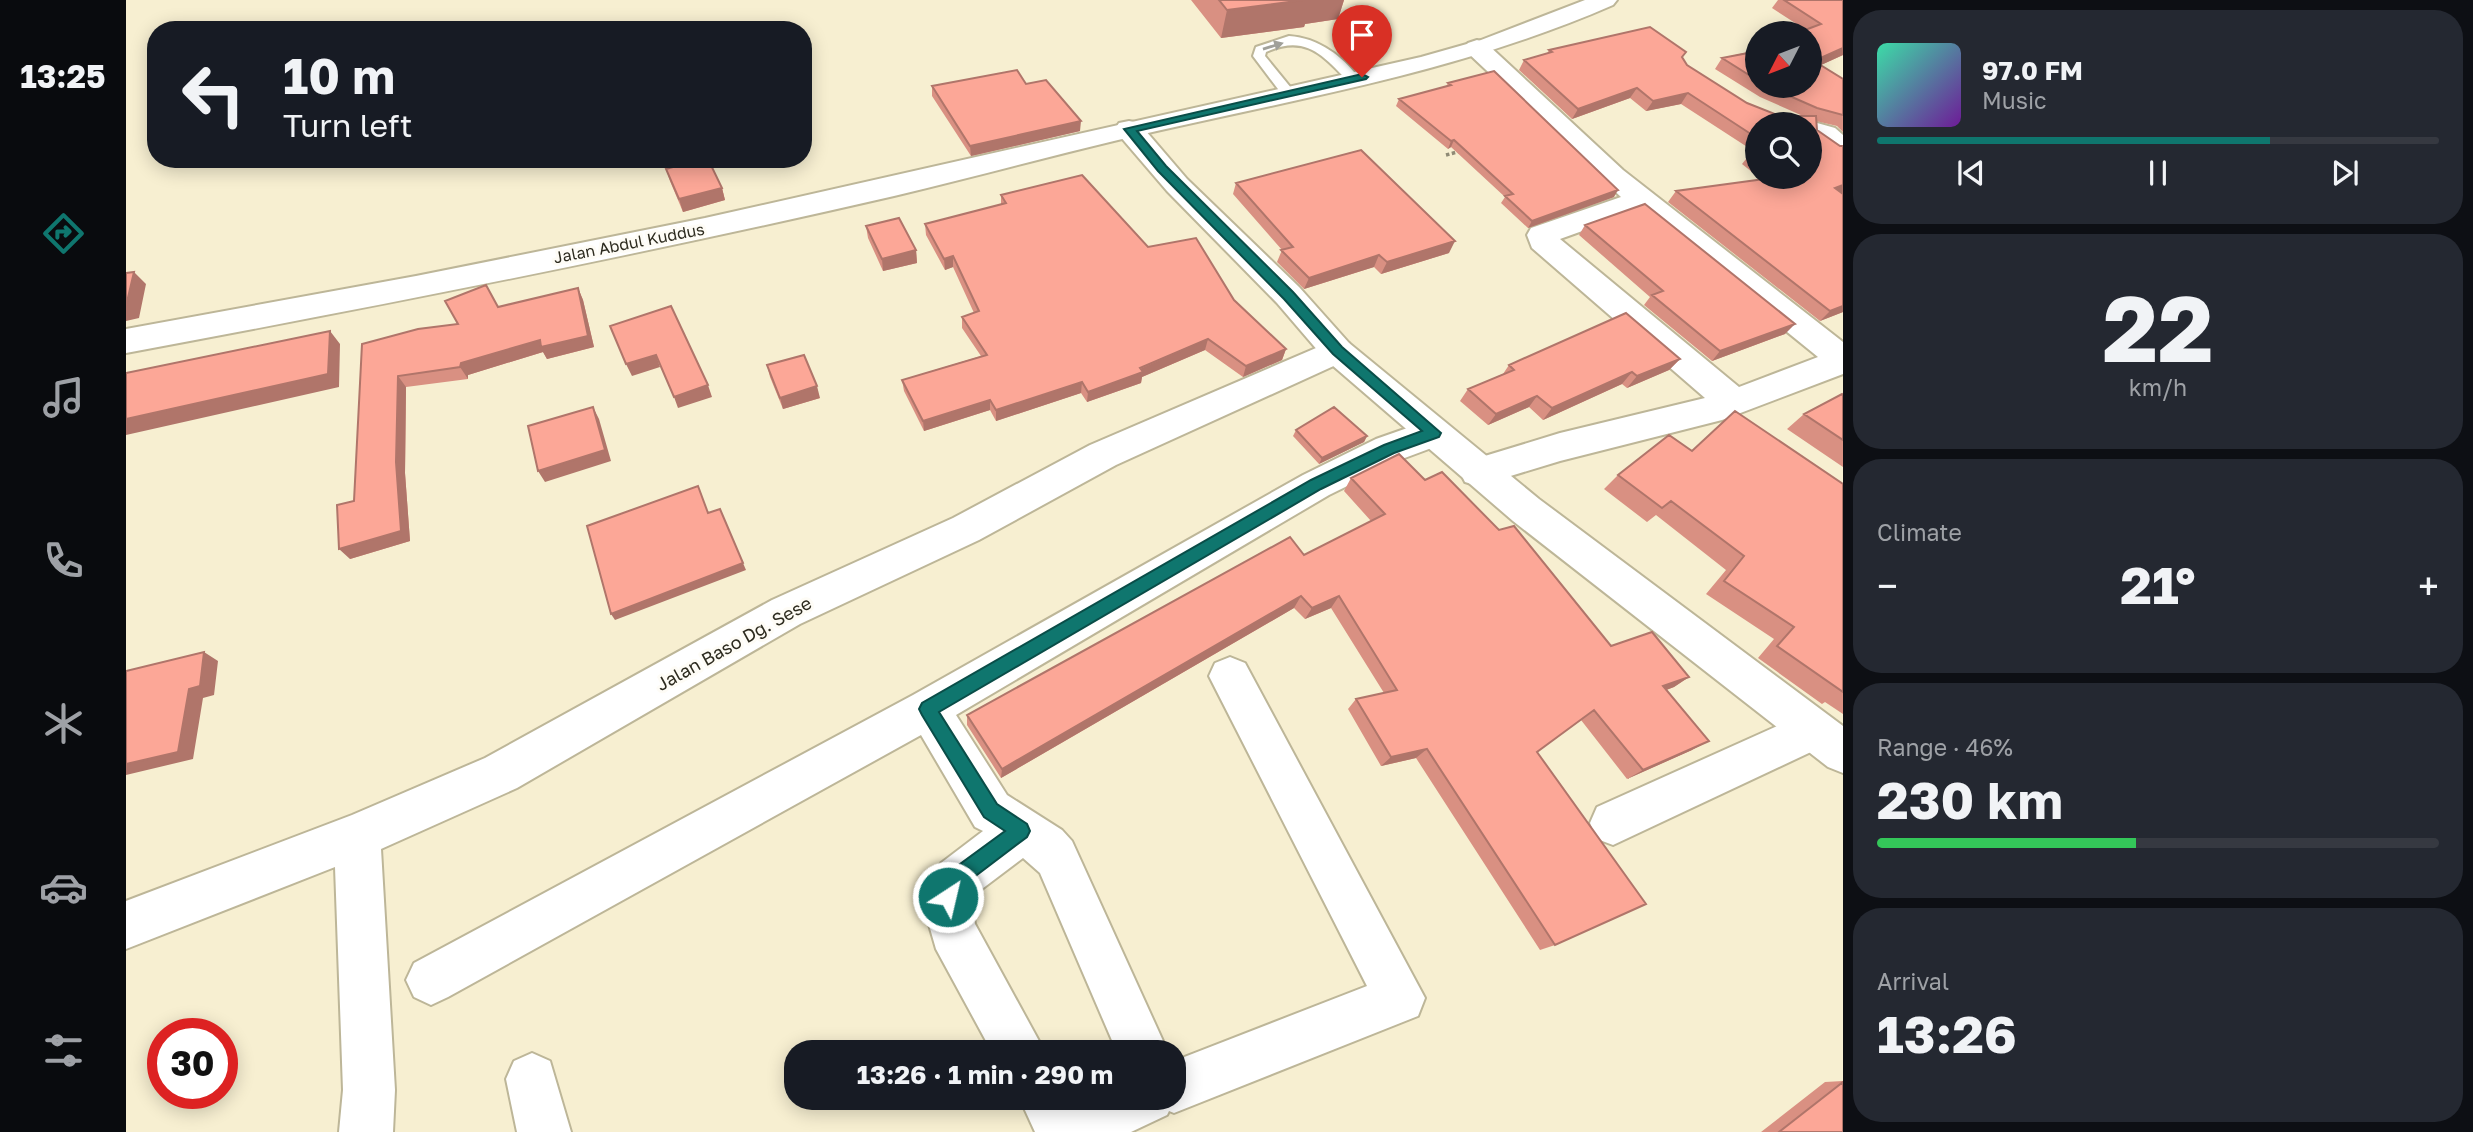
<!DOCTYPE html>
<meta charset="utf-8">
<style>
body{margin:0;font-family:"Golos Text",sans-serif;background:#242831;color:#f1f3f6;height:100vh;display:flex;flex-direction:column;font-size:26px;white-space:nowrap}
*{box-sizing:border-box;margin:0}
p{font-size:23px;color:#9ea1a6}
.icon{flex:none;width:38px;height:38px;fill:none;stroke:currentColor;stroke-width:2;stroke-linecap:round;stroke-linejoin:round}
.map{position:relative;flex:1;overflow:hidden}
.drawer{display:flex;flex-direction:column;gap:10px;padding:10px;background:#0d0f14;width:630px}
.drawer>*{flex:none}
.hud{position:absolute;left:21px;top:21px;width:665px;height:147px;border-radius:28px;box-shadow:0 4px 18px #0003;background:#171b24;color:#f1f3f6;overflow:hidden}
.needle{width:46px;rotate:228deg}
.fabs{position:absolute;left:1619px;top:21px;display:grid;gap:14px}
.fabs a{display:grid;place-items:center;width:77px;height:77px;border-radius:50%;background:#171b24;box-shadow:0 4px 18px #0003;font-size:35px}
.speed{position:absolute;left:21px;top:1018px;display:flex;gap:14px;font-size:35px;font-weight:700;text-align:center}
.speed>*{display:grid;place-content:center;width:91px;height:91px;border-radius:50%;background:#171b24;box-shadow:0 4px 18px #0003;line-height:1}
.speed .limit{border:10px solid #d22;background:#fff;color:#111}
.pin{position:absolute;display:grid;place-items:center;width:60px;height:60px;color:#fff;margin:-72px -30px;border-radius:50% 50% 50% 0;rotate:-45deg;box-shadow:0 0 7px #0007}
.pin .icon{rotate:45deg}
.me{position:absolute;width:77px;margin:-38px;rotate:35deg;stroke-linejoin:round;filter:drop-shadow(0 0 5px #0008)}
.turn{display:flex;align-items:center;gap:24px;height:147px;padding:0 21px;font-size:32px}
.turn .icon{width:91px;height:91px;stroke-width:2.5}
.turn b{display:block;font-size:49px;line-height:60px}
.big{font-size:52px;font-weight:700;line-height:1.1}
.drawer .widget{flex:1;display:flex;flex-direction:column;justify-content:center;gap:10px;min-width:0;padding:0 24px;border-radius:28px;background:#242831}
.drawer .dial{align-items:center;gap:0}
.dial b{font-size:91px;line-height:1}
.song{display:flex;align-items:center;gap:21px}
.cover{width:84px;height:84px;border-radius:10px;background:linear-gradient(135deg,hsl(160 70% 55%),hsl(280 70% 35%))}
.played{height:7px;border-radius:4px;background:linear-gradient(90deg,#0f766e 70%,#363941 70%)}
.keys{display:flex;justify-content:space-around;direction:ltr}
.heat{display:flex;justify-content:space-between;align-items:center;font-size:38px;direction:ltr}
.charge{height:10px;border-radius:5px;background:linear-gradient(90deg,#34c759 46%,#363941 0)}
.trip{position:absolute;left:658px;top:1040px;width:402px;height:70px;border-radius:28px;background:#171b24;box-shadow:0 4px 18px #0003;font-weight:700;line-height:70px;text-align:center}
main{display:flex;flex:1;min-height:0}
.dock{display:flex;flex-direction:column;width:126px;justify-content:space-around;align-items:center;background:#090b0e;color:#9ea1a6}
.dock .icon{width:49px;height:49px}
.dock .active{color:#0f766e}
.dock b{font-size:32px;color:#f1f3f6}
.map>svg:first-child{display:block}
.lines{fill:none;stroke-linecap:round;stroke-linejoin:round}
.service-casing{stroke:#bdb698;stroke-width:4}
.minor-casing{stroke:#bdb698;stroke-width:4}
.tertiary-casing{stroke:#bdb698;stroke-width:4}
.primary-casing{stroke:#bdb698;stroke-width:4}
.path{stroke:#8f8a75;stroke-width:3.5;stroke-dasharray:3.5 2.5;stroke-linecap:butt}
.service{fill:#fff;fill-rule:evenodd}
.minor{fill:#fff;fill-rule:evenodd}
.tertiary{fill:#fff;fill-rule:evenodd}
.primary{fill:#fff;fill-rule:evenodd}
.wall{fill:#d99082}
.shaded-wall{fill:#b0756a}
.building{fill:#fca797;stroke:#b0756a;stroke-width:2}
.oneway{fill:#a0a09a}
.route{fill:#0f766e;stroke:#0a4d48;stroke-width:2}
.labels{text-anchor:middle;stroke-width:6;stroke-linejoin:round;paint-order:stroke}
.far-street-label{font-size:16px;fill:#2d2b1f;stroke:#fefcf6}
.street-label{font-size:18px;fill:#2d2b1f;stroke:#fefcf6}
</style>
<main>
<nav class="dock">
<b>13:25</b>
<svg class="icon active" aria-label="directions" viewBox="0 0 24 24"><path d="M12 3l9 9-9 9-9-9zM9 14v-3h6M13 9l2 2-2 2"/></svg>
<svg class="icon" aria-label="music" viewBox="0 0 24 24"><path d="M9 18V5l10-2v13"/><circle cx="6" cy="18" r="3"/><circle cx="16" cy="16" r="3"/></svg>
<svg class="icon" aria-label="phone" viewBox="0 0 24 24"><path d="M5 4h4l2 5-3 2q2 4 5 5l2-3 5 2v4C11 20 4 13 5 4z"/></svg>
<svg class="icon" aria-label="climate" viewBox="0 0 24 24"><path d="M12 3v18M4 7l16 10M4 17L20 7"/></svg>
<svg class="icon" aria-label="car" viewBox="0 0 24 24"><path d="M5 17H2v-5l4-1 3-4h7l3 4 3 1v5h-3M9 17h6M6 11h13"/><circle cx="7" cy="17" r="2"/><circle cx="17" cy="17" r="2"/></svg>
<svg class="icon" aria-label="filters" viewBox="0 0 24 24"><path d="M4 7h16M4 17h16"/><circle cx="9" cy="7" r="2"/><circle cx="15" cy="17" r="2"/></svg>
</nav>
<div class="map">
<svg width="1717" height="1132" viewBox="0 0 1717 1132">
<rect width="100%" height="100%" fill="#f7efd1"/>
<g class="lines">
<!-- service casing -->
<g class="service-casing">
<path id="service" d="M1163,36c30,2 53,20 71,43l-11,3c-27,-27 -43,-48 -83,-30l-1,4 31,38 -12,3 -31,-41 3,-9z"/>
</g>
<!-- minor casing -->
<g class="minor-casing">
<path id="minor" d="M1351,40l9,3 137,127 220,172v32l-121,46 -162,41 -82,25 -13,-4 -5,-10 5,-10 95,-29 145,-35 -173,-150 -5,-13 4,-7 90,-31 -153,-144 -4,-5 4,-5zM1512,211l180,146 -79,30 -179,-148z
M1684,121l25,7 8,7v21l-10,-2 -23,-16v-14h-10z
M1211,339l12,4 4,8 -4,8 -233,106 -137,75 -179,84 -283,164 -136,61 14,241 -2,42h-54l4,-42 -8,-223 -209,82v-48l226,-86 133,-57 287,-158 181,-82 137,-73z
M1307,419l12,4 6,10 -6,10 -43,16 -73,36 -373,220 51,80 55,35 10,11 96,211h-51l-77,-179 -17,-15 -49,37 -3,9 4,20 70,128h-53l-56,-103 -13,-45 18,-41 42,-32 -8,-4 -54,-92 -473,262 -17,8 -17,-8 -8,-17 8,-17 499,-268 390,-220 73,-36z
M1104,657l15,6 180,335 -7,18 -244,97 -5,-2 -2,4 -36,17h-96l-16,-35h55l3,5 11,-5h86v-36l193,-75 -158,-310 6,-13z
M1687,710l15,6 6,14 -6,14 -215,101 -16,-6 -7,-16 7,-16z
M406,1053l18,8 21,71h-54l-11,-53 8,-18z"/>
</g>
<!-- tertiary casing -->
<g class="tertiary-casing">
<path id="tertiary" d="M1003,121l10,2 48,56 112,108 50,56 190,156 304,227v47l-15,-6 -315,-246 -188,-162 -48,-56 -110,-112 -48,-56 -4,-6 4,-6z"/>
</g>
<!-- primary casing -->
<g class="primary-casing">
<path id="primary" d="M1459,0h32l-4,5c-160,70 -326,95 -495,135 -75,18 -149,38 -224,56 -255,59 -511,109 -768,157v-24l290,-53 289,-58 716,-161 60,-17z"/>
</g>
<!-- path -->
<path class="path" d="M1320,155l15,-4"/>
<!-- service -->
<use href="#service" class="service"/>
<!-- minor -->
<use href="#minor" class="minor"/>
<!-- tertiary -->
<use href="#tertiary" class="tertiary"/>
<!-- primary -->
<use href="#primary" class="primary"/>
</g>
<!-- wall -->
<path class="wall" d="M1065,0h153l-6,19 -33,5 -1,3 -83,11z
M1652,0h65v55l-22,10 22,14v53l-6,-6 -21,-5 1,9 23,16h3v166l-23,9 -152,-119 8,-11 86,-12 -4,-2h52l-53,-53v52l-15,-12 8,-10 5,-2 -74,-48 -35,7 -16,-13 -58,21 -53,-49 5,-10 23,-6 2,-4 133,7 5,8 60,38 33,13h23l-43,-19 -45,-28 7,-11 35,-8v36h53l-4,-56 -34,-22z
M1322,83l166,114 -86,31 -27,-25 4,-6 -54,-50 -3,2 -52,-43 3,-7 47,-12z
M900,84l54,47 -109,25 -39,-60v-10z
M540,169l56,19 3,12 -42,12 -13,-31z
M1110,183l213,70 -68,21 -7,-7 -70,22 -27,-27 5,-12 -49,-56z
M875,195l147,52 86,53 52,49 -4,11 -39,17 -38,-27 -63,27 -1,6 -54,19 -6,-9 -85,28 -6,-11 -66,21 -20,-40 -2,-11 79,-24 -19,-28v-11l12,-4 -21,-46 -8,3 -19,-35 -1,-11 76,-19z
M1459,225l200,109 -73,27 -68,-56 6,-8 -71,-62z
M740,226l50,24 1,13 -34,8 -15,-33z
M452,288l5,12 11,47 -47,12 -4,-7 -75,23v4l-62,8 -1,86 5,68 -60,18 4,-58 8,-157 96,-20 40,-17z
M1554,359l-11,11 -42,18 -5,-4 -79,36 -14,-13 -41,18 -28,-24 8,-12 35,-15 6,-9z
M641,365l53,33 -37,11 -13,-32z
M1717,395v72l-56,-38 17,-15z
M1170,430l71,6 -3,6 -45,22 -26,-28z
M1566,451l151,33v230l-18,-12 -3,2 -64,-46 16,-19 -68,-45 20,-24 -70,-55 -9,7 -43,-33 14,-14z
M1225,478l74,2 186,166 78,31 -15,10 -8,3 26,60 -65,29 -46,-59 -44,32 18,193 -15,5 -124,-192 -35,8 -33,-57 8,-10 28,-6 -53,-85 -26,11 -11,-11 -293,170 -34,-53v-10l337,-160 67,-34 -27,-30z
M1717,1081v51h-82l64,-50z"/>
<!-- shaded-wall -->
<path class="shaded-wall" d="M1178,0h40l-6,19 -33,5 -1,3 -83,11 6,-28z
M1717,48v7l-33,15 4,-9z
M1511,88l-7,10 -58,21 6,-10z
M1562,93l-7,11 -35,7 7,-10z
M955,121l-1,10 -109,25 -1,-10z
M1328,140l-3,7 -3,2 3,-8z
M1717,185v8l-18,6 10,-11z
M596,188l3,12 -42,12 -4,-13z
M1492,190l-4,7 -86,31 4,-7z
M1329,241l-6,12 -68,21 6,-12z
M790,250l1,13 -34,8 -1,-12z
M1253,255l-5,12 -70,22 5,-11z
M827,256v11l-8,3 -1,-11z
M8,272l12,12 -7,34 -13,3v-15z
M452,288l5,12 11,47 -47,12 -4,-7 -75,23v4l-8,-12 1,-4z
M1717,306v6l-23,9 10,-10z
M1669,324l-10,10 -73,27 8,-10z
M204,331l10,13 -1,43 -213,48v-16z
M1082,339l-3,11 -63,27 -1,6 -54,19 1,-10z
M1160,349l-4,11 -39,17 3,-11z
M530,355l4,12 -28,9 -6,-12z
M1554,359l-11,11 -42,18 10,-12z
M1506,372l-10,12 -79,36 9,-12z
M272,376l8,11 -1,86 5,68 -60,18 -11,-10 57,-87z
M956,382l-1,11 -85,28v-11z
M582,385l4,12 -34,11 -4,-11z
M691,386l3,12 -37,11 -3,-11z
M1411,396l-8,11 -41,18 8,-11z
M864,400v10l-66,21 -1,-10z
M467,407l6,12 12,42 -66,21 -7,-11z
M1241,436l-3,6 -45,22 3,-6z
M617,563l3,7 -131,50 -4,-6z
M1175,596l-7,12 -293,170 1,-9z
M1213,596l-8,12 -26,11 7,-11z
M78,652l14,9 -4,34 -11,3 -10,61 -67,16v-11l63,-75z
M1563,677l-15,10 -26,10 15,-11z
M1583,741l-17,9 -65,29 16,-9z
M1301,749l-11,9 -35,8 10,-9z"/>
<!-- building -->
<path class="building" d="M1093,0h85l-77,10z
M1658,0h59v48l-29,13 29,18v36l-26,-7 -50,-22h43v-53h-13l24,-9z
M1524,27l36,25 -4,5 5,8 60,38 33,13h36l1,14 23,16h3v39l-8,3 8,6v112l-13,5 -154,-120 103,-14h31v-53h-53v14l-69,-45 -35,8 -16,-13 -59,21 -54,-49 28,-8 -3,-2z
M1631,50v30l-35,-22 31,-6z
M891,70l9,14 20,-4 35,41 -111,25 -38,-60z
M1368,71l124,119 -86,31 -27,-25 8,-2 -59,-54 -3,1 -52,-42 52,-14 -3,-2z
M1235,150l94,91 -68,21 -8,-7 -70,23 -28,-28 12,-3 -57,-64z
M1631,151v8l-7,-5z
M575,159h7l14,29 -43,11 -13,-30z
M956,175l66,72 48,-9 38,62 52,49 -40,17 -38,-27 -68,29 3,4 -55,20 -6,-10 -86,28 -6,-10 -67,21 -21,-41 85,-25 -25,-38 17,-6 -26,-55 -9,3 -19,-35 81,-21 -5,-8z
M1519,204l150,120 -75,27 -68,-56 11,-4 -78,-66z
M773,218l17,32 -34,9 -16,-33z
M8,272l-8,34v-33z
M360,285l12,22 80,-19 10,48 -47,11 -1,-7 -79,23 -1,4 -62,9 -2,86 5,69 -62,18 -2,-44 17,-4 8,-157 56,-15 40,-5 -13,-23z
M545,306l37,79 -34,12 -18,-42 -30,9 -16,-38z
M1500,313l54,46 -43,17 -5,-4 -80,36 -15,-12 -41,18 -28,-25 46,-19 -5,-5z
M204,331l-2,43 -202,45v-46z
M678,355l13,31 -37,12 -13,-33z
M1716,394l1,1v45l-39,-26z
M467,407l12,43 -67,21 -10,-45z
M1208,407l33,29 -45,22 -26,-28z
M1609,411l108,73v208l-66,-46 17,-19 -70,-46 20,-25 -73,-55 -9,7 -44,-33 51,-40 23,16z
M1273,454l26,26 17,-8 57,58 15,-4 97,120 41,-14 37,45 -26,9 46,55 -66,29 -49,-60 -57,42 109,152 -91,41 -128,-196 -36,8 -35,-58 41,-9 -58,-94 -27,12 -11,-12 -299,173 -35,-54 323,-178 14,18 81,-41 -34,-36z
M572,486l10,27 12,-4 23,54 -132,51 -24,-88z
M78,652l-4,34 -11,3 -11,63 -52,12v-93z
M1717,1082v50h-64z"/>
<!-- one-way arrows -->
<defs><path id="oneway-solid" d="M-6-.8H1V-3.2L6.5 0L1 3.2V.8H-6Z" transform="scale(1.75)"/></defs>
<use class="oneway" href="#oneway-solid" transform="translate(1147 46) rotate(-17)"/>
<!-- route -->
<path class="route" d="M1236,74l6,3 -2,2 -229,52 29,35 127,126 49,55 99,86 -2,4 -45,16 -73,36 -382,223 58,92 30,20 3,7 -3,6 -58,44 -14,23 -7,3 -7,-3 -3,-7 18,-30 49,-36 -21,-14 -62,-102 -3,-6 3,-6 389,-223 73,-35 38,-14 -89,-77 -49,-55 -126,-128 -34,-42z"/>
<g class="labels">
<!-- far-street labels -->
<g class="far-street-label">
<text transform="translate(503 243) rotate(-11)" y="6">Jalan Abdul Kuddus</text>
</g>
<!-- street labels -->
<g class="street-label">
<text transform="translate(608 644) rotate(-29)" y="6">Jalan Baso Dg. Sese</text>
</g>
</g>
</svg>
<div class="fabs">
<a><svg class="needle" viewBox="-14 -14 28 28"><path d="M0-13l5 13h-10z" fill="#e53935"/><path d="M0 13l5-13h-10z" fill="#9ea1a6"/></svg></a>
<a><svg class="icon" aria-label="search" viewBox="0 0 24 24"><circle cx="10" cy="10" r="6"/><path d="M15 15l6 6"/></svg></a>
</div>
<div class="speed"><div class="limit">30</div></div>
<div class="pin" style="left:1236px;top:77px;background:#d93025"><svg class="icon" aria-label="arrive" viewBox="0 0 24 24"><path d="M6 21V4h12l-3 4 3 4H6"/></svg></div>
<svg class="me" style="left:822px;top:897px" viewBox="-20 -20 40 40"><circle r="17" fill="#0f766e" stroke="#fff" stroke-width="3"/><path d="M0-11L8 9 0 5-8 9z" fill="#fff"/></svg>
<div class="trip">13:26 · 1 min · 290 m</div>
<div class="hud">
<div class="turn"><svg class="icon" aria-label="left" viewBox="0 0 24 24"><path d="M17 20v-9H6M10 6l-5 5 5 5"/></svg><div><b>10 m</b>Turn left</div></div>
</div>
</div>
<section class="drawer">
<div class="widget">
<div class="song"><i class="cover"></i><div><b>97.0 FM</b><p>Music</p></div></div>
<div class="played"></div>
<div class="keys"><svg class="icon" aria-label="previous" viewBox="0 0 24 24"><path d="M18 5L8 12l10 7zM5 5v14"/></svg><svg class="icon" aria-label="pause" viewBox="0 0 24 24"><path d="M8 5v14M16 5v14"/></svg><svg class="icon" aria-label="next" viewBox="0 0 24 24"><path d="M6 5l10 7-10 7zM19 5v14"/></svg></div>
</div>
<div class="widget dial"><b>22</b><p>km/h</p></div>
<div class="widget"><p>Climate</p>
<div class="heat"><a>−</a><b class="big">21°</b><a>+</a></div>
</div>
<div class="widget"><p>Range · 46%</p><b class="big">230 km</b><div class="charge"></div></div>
<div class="widget"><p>Arrival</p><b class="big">13:26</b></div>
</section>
</main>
